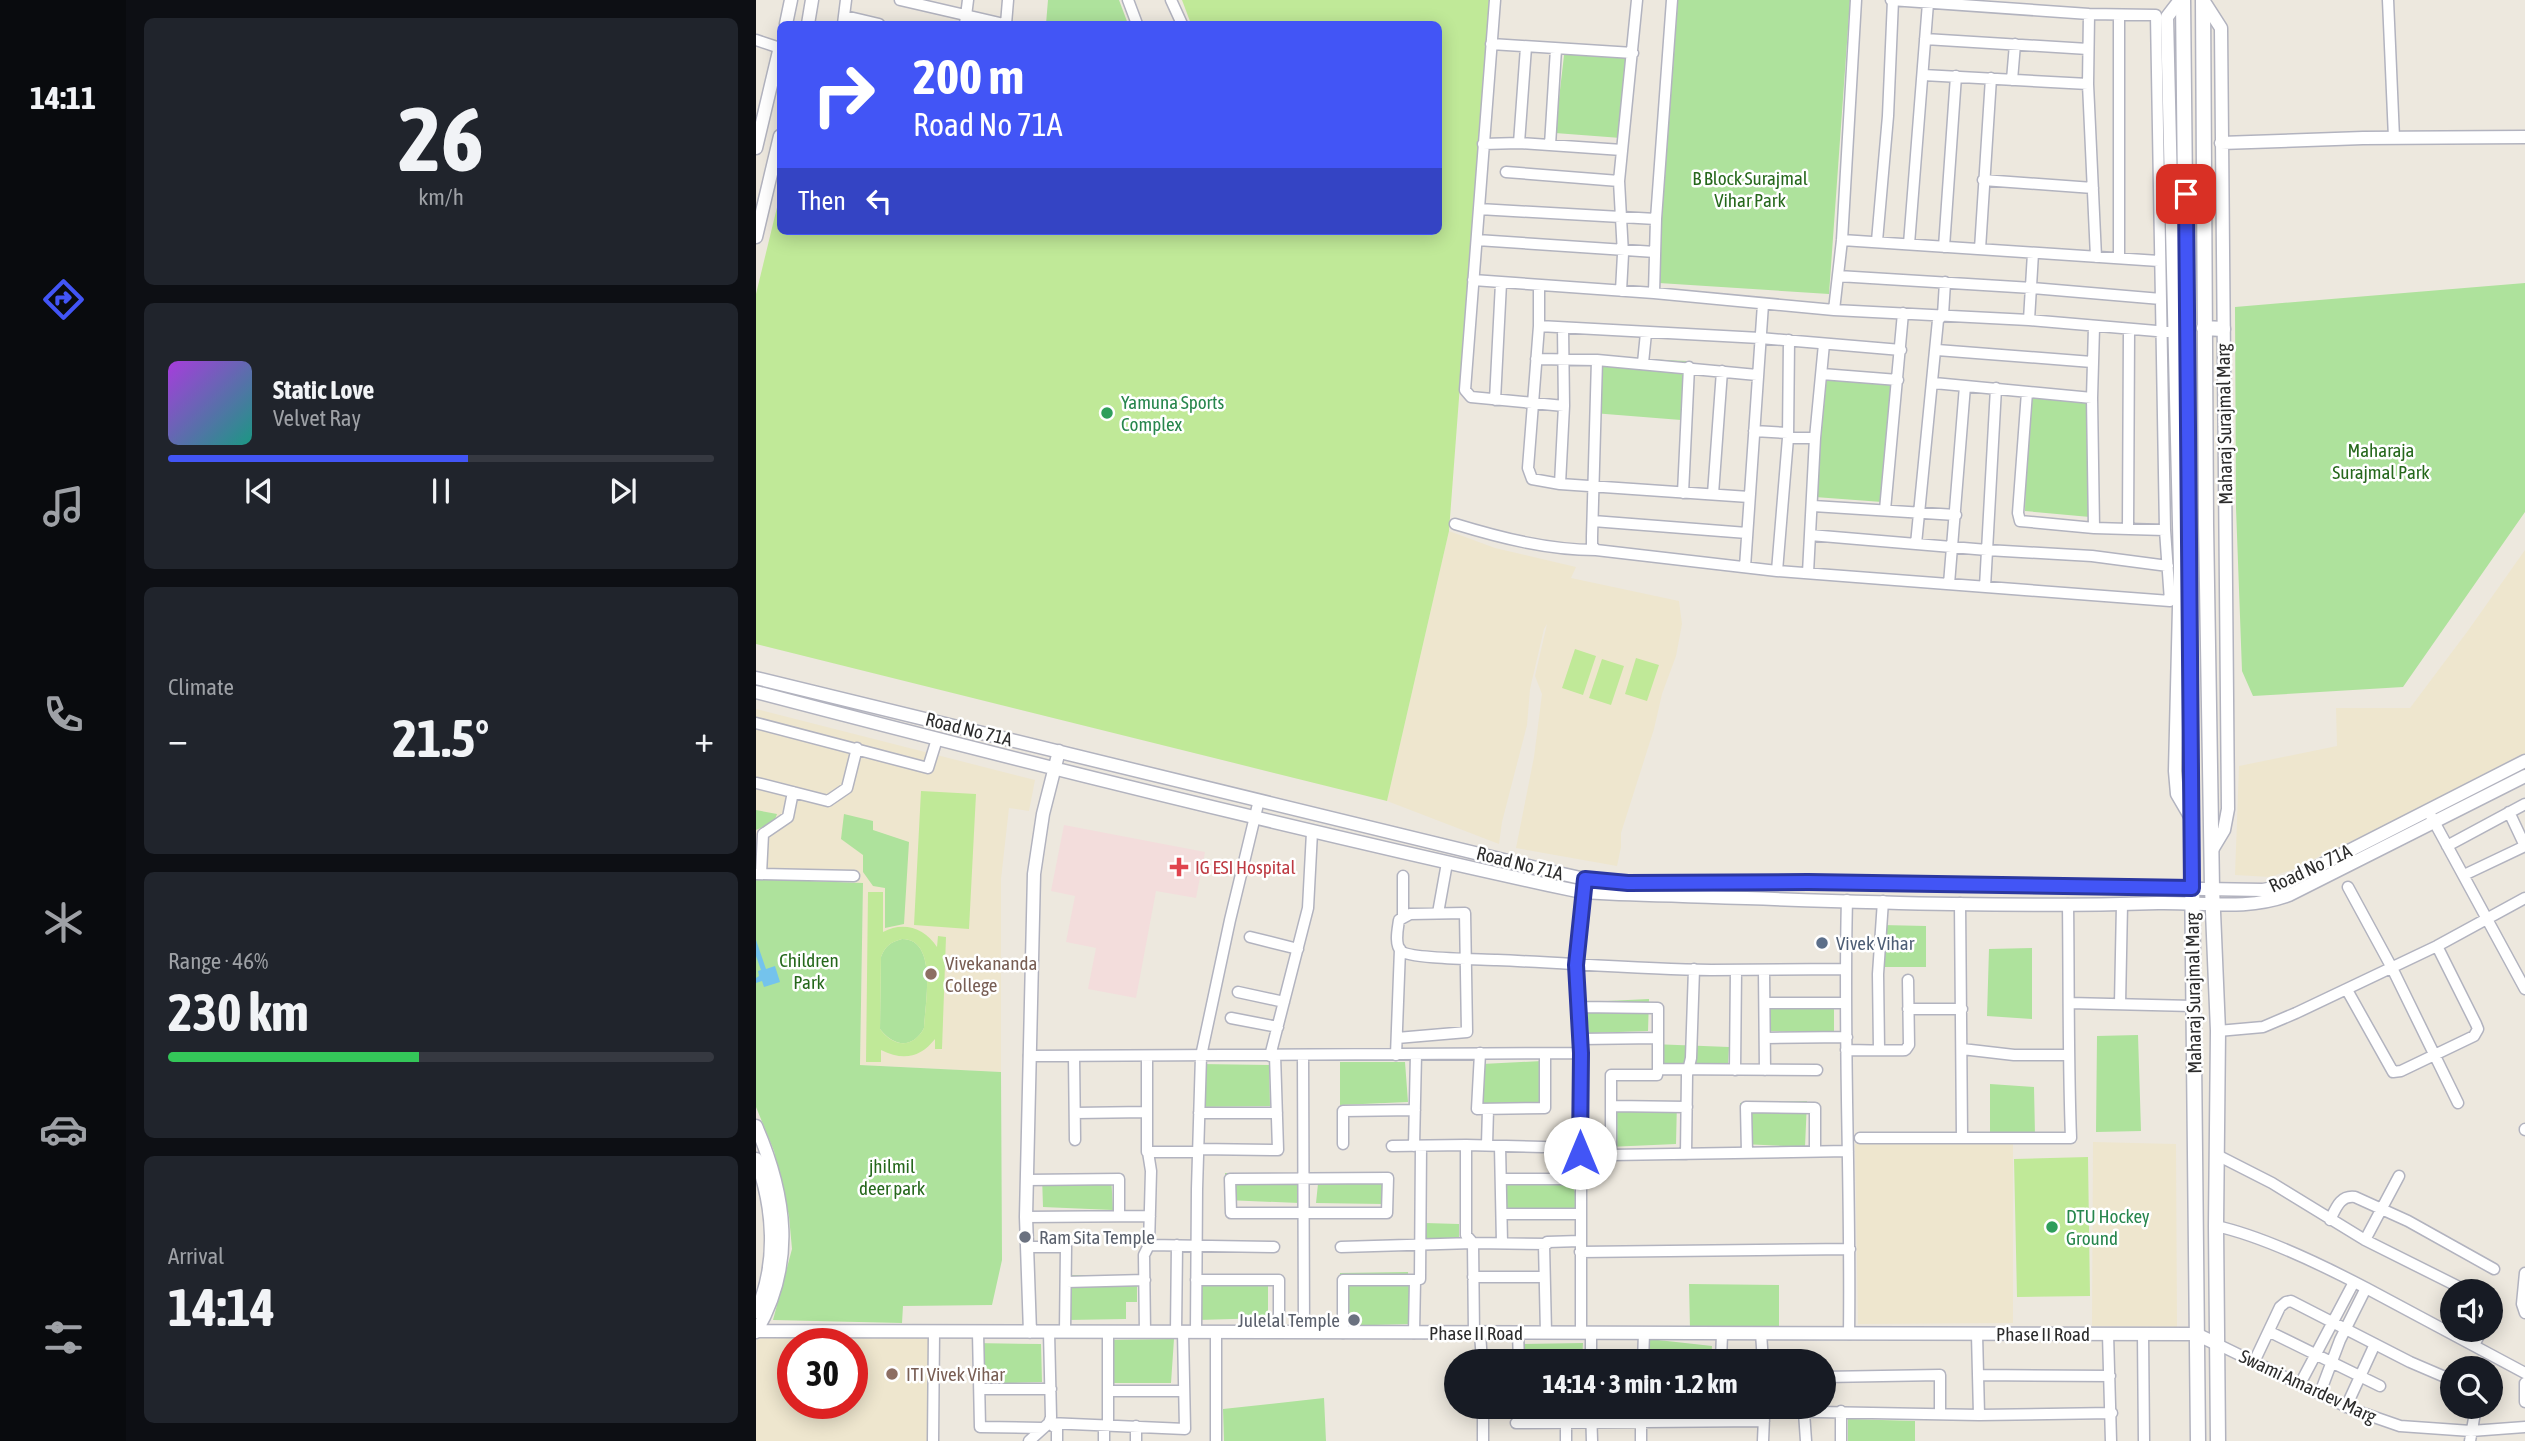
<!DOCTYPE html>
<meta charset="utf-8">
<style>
body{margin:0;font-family:"Asap Condensed",sans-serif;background:#20242c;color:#f1f3f6;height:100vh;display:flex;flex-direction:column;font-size:26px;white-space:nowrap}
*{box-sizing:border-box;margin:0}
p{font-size:23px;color:#9ea1a6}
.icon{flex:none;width:38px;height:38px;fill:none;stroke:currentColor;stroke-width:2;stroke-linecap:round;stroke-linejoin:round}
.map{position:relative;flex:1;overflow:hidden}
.side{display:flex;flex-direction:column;gap:18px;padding:18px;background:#0d0f14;width:630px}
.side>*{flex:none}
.banner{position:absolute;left:21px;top:21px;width:665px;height:214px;border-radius:10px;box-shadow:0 4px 18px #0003;background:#4255f6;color:#fff;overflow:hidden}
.tools{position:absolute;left:1684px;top:1279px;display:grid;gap:14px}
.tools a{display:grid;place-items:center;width:63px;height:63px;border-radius:50%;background:#171b24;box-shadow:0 4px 18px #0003;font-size:35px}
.speed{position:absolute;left:21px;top:1328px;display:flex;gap:14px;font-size:35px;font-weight:700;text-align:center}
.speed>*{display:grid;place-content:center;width:91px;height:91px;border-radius:50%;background:#171b24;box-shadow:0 4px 18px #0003;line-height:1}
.speed .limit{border:10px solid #d22;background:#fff;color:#111}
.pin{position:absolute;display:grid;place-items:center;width:60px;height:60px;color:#fff;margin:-30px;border-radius:14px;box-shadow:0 4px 10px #0006}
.me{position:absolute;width:77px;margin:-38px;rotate:0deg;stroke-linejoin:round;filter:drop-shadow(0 0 5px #0008)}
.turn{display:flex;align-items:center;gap:24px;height:147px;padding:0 21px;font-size:32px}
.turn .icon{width:91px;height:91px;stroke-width:2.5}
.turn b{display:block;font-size:49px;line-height:60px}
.then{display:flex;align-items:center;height:66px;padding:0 21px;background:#0003;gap:14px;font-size:26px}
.big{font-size:52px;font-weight:700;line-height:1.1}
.side .widget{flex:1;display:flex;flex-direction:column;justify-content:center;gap:10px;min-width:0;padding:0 24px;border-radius:10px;background:#20242c}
.side .dial{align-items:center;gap:0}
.dial b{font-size:91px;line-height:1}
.song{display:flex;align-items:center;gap:21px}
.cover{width:84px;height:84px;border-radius:10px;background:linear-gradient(135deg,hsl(280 70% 55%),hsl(170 70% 35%))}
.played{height:7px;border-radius:4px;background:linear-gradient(90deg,#4255f6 55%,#363941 55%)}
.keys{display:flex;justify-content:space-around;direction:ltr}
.heat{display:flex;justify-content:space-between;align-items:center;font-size:38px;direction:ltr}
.charge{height:10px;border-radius:5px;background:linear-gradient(90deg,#34c759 46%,#363941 0)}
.trip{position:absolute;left:688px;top:1349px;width:392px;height:70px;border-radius:35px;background:#171b24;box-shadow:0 4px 18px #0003;font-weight:700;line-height:70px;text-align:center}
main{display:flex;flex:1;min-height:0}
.tabs{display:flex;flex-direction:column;width:126px;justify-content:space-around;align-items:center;background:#090b0e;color:#9ea1a6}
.tabs .icon{width:49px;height:49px}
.tabs .active{color:#4255f6}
.tabs b{font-size:32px;color:#f1f3f6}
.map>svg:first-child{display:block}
.education{fill:#eee6ce;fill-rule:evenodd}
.medical{fill:#f3dddc}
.green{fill:#aee29c}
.pitch{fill:#c0e998;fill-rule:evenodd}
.water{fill:#74c3ec}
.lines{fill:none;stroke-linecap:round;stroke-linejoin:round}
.minor-casing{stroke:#b2b3bf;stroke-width:13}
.tertiary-casing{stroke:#b2b3bf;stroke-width:15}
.secondary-casing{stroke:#b2b3bf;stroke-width:17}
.minor{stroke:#fff;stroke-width:10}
.tertiary{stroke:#fff;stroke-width:12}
.secondary{stroke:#fff;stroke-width:14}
.route-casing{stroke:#2b37a0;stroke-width:18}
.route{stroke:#4255f6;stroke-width:12}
.leisure-dot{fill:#2e9e5b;stroke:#fff;stroke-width:2.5}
.health-dot{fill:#e0444e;stroke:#fff;stroke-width:2.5}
.service-dot{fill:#5c6f8a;stroke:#fff;stroke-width:2.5}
.education-dot{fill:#8d6e63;stroke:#fff;stroke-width:2.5}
.worship-dot{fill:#6b7280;stroke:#fff;stroke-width:2.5}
.labels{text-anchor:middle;stroke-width:5;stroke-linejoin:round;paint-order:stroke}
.park-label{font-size:19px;fill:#26681c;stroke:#fff}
.leisure-label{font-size:19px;fill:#27864d;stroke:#fff;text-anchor:start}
.street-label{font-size:19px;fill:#2c2c2c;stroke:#fff}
.health-label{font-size:19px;fill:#be3a42;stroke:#fff;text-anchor:start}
.service-label{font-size:19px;fill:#4e5e75;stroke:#fff;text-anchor:start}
.education-label{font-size:19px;fill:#785e54;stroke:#fff;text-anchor:start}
.worship-label{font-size:19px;fill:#5b616d;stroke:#fff;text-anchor:start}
</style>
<main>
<nav class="tabs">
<b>14:11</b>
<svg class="icon active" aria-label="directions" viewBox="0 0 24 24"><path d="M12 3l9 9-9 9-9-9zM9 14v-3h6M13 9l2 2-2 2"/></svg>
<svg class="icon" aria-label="music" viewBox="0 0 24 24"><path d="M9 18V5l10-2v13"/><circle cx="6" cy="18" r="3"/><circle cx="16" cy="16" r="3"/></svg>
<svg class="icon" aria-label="phone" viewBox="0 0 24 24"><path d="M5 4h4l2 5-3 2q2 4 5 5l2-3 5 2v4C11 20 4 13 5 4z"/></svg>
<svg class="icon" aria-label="climate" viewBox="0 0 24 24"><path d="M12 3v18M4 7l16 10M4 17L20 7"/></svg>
<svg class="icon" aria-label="car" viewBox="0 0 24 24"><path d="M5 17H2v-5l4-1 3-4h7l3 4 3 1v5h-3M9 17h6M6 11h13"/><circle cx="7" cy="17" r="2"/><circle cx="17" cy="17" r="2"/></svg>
<svg class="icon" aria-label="filters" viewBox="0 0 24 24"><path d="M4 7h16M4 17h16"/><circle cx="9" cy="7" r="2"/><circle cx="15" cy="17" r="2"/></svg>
</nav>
<section class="side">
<div class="widget dial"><b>26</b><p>km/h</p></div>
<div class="widget">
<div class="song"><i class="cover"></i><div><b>Static Love</b><p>Velvet Ray</p></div></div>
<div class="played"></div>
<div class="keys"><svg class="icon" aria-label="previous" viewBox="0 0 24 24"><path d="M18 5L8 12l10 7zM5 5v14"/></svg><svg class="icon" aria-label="pause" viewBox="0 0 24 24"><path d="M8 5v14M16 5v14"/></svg><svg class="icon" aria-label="next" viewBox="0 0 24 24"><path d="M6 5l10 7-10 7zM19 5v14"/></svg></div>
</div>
<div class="widget"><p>Climate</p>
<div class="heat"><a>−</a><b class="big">21.5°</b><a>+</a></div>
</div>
<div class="widget"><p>Range · 46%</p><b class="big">230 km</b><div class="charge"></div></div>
<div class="widget"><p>Arrival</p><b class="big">14:14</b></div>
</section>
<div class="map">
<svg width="1769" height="1441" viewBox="0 0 1769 1441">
<rect width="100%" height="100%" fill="#ede8de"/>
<!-- education -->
<path class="education" d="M693,531l46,17 81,19 -5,11 108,23 3,23 -6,32 -14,38 -8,35 -33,104v14l-4,19 -101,-18 18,-91 8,-63 -7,-18 12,-52 -3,5 -14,60 -3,36 -25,97 -3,22 -112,-43z
M1769,550v205l-113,57 -121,58 -21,7 -35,-2 4,-109 98,-20 -1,-38h74l57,-76z
M0,709l279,71 -6,31 -20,-3 -8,71v193l-141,-7 3,-182 -107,-4z
M1257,1140v183l-155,1 -3,-180z
M1337,1142l83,2 1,183 -85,-1z
M1,1331l175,8 -1,102h-175zM37,1344h59v60h-59z"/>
<!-- medical -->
<path class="medical" d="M308,825l141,27 -9,46 -40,-7 -20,107 -48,-9 8,-41 -30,-6 9,-46 -24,-5z"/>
<!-- green -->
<path class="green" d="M292,0h71l9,24h-82z
M922,0h172l-21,294 -170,-11 3,-67z
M809,47l64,3 -8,88 -66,-5z
M1769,283v229l-122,175 -150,9 -11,-25 -6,-163 -1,-201z
M843,357l88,4 -6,59 -88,-7z
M1071,375l67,8 -12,119 -67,-5z
M1272,397l59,6 3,114 -65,-6z
M0,810l21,4 -3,8 -18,8z
M88,814l29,7v9l36,12 -5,82 -19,4v-40l-12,-2 -10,-14v-17l-22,-16z
M0,879l107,4 -3,182 141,7 1,188 -10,45 -89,1 -1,17 -129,-3 19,-71 -3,-33 -15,-65 -18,-44z
M1126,925l44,1v41h-44z
M146,939c36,0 23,64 22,89 -11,21 -30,19 -44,1l1,-72c4,-11 10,-15 21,-18z
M1276,948v71l-45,-3 2,-67z
M893,999l-1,32 -59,2 -3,-31z
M1013,1000l65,1v31l-66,-1z
M1382,1035l3,96 -45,1 1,-96z
M896,1044l77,3 -1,18 -75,-1z
M786,1061l-1,43h-60l1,-40z
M584,1062h65l3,40 -68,3z
M444,1064l69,1 1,41 -71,1z
M1234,1084l44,3 1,49 -45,-3z
M921,1101l-1,43 -68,3v-45z
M1051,1101l-2,46 -63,-3 -2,-41z
M469,1173l77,3 -3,27 -73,-3z
M626,1173l1,31 -67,-1 3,-29z
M355,1174l2,36 -70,-3 -1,-31z
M748,1181h66l5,11 1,19h-73z
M669,1223l34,1v20h-34z
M652,1272l3,52 -74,2 3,-53z
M311,1275h70v27h-11v17l-59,1z
M512,1275v43l-71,2 2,-43z
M933,1284l90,1v43l-89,1z
M418,1339l-3,44h-68l2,-43z
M893,1339l63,7 -1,15 -63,1z
M217,1343l68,1 1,38 -69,2z
M827,1343l-1,18 -63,1v-18z
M568,1398l2,43h-102l-1,-32z
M1092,1419l67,2v20h-67z"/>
<!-- pitch -->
<path class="pitch" d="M426,0h307l-40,531 -62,270 -631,-157v-350l24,-99v36h658v-207h-247z
M819,649l21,7 -13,39 -21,-7z
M880,658l23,7 -12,36 -22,-7z
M846,659l22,7 -13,39 -22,-7z
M165,791l55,3 -7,135 -55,-4z
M112,892h15v40c20,-11 42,-4 54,15l1,-11 8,1 -4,112h-7v-10c-15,19 -32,22 -54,11v12h-15zM146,939c36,0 23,64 22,89 -11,21 -31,19 -44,1l1,-72c4,-11 10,-15 21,-18z
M1332,1157l2,139 -73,1 -3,-138z"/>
<!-- water -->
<path class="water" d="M0,940l10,29 9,-3 5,16 -16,5 -2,-6 -6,2v-5l3,-2 -1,-5 3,-1 -5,-14z"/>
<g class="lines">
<!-- minor casing -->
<g class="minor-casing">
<path id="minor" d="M144,0l104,24
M372,0l9,24
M415,0l11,24
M739,0l-30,390 6,7 93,9
M1632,0l6,138
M1333,14l-1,70 8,173
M1363,15v243
M89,16l34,8
M87,24l3,-24
M209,24l3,-24
M250,24l2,-24
M1169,39l163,10
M0,40l24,8
M735,44l142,9
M1167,75l165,9
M1256,80l3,-36
M763,143l7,-96
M727,144l36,-1 103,7
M794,145l6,-96
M750,172l113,9
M1227,180l110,8
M723,209l177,10
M721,240l178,12
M1086,240l317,21
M1121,241l11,-125 5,-116
M1153,244l19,-241
M1188,247l12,-171
M1224,249l11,-171
M1082,276l194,12 129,11
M717,280l181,13 180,17 195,10 139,12
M783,285v41l-11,142 4,11 28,5 189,13
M865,291l2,-37 -4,-73 18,-181
M898,293l2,-74 16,-219
M1078,310l8,-70 14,-240
M1273,320l4,-67
M783,326l221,12 141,12
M1181,350l155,12
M780,359l61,1 160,15
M887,363l3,-30
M1066,374l76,6
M1178,383l158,15
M1271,392l-9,121 2,8 74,7 71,2
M739,400l6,-117
M998,431l34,2
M1032,438h27
M804,484l4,-78 -1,-78
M927,493l6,-126
M957,494l9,-123
M1057,506l143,9
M1129,510l18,-197
M837,521l154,12
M699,524c46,14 93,26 141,26l181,21 393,30 -5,-71 -9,-515 -67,-1 -198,-14
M1338,528l-2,-130 2,-71
M1372,528l1,-198
M1054,535l177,15 105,6 76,10
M1160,544l22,-224 5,-5 2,-33
M840,550l-4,-5v-8l5,-177
M989,567l18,-263
M1021,571l11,-133 1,-98
M1052,573l7,-135 9,-94
M1193,584l16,-198
M1229,587l11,-199
M0,723l172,45 9,-29
M1,783l71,18 19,-13 10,-40
M1753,812l16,34
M1675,816l94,173
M1691,846l78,-42
M0,874l98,2
M5,874l2,-40 25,-17 5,-25
M1708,875l61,-29
M647,876v40
M1592,887l44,81 66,135
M1091,900c-4,144 4,289 2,434
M1204,903l2,234
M682,913l9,-50
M494,937l48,12
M1008,970l1,100
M1591,990l46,82 8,-1 73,-35 4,-7 -2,-5 -39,-78
M482,992l46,10
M1009,1003h80
M1313,1003l124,3
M1364,1004l2,-100
M823,1007l79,1v61
M1152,1009h54
M475,1018l47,9
M1462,1031l45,-4 33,-14 141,-67 88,-48
M641,1038l70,-6 -2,-119 -55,1 -11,6c-1,8 -5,24 2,31 9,8 80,8 96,9 71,3 142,9 214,10 44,0 89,-1 134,-1
M1010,1038l81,-1
M824,1039l78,-1
M1123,1049l-1,-75 5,-73
M1206,1049l52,6h53
M1090,1050c9,0 56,1 59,0 2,-1 2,-3 4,-5l-1,-65
M724,1053l-3,56 68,-1v-54
M547,1055l1,277
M640,1055l4,-106
M273,1056l552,-3
M318,1056l1,84
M391,1056v96h51
M514,1056l38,-148 4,-76
M979,1070l1,-100
M856,1106l75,1
M319,1113l72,-1
M443,1113h78
M1769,1129v1
M1104,1138h211c-3,-78 -2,-156 -3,-234
M587,1144v-33l72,-1
M710,1145v90l7,8 1,90
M731,1145l1,-36
M636,1146l74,-1 114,3
M658,1146l2,-92
M744,1146l2,97
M442,1149l80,1 -3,-95
M392,1152l3,19 -2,74
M824,1153l31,2 237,-4
M991,1153l-1,-46 69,1v44
M930,1154l1,-79 4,-17 3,-89
M855,1155v-80h46l1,-6 159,1
M1461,1155l55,28 93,57 104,52
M632,1178l-1,35h-156l-1,-34z
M745,1179h79
M271,1180l92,-1v37
M746,1214h79
M270,1217l124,-1
M1574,1220c6,-12 10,-25 25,-23l53,24 86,48
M1460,1226c46,10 108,40 150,62l-26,52 -20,53
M1609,1240l34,-64
M788,1244l2,89
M271,1247h39l-1,85
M585,1247l132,-4 74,1v-2l33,-1
M824,1252l270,-3
M1769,1273l-3,31 3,9
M717,1277h71
M440,1280h83v52
M310,1282l79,-2
M1610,1288l159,85
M222,1332l2,95 62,1
M389,1332l-1,-77 5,-10 125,2
M420,1332l1,-87
M440,1332l1,-143 4,-133 29,-136 29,-120
M460,1332v109
M1514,1332l110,54
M587,1333v-53h72
M658,1333l1,-53 5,-1 1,-133
M724,1333l2,29
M762,1333l1,29
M825,1333v-280l-5,-88 9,-86
M835,1333v29
M1005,1333l2,29
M1221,1334l2,81
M1352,1334l3,107
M1387,1334l1,107
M1461,1344l134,65 49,17 71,5 54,-4
M1718,1345l8,-15
M887,1362l1,-29
M965,1362l1,-29
M1498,1362l26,-55 6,-5 5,-1 119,61 42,18
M1222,1375l132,1
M1068,1377l116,-2v38
M1769,1383v19
M1544,1384l54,-102
M224,1389h71
M352,1391h76
M835,1407l1,34
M1590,1407l29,-63
M1007,1411l216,4 133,-2
M1085,1411v30
M1048,1412l2,29
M293,1423l136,6 -2,-97
M293,1423l8,6v12
M760,1423l248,-2
M810,1423v18
M177,1441l1,-109
M273,1441l20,-18 2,-6 -2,-85
M348,1441v-14l4,-2v-93
M380,1441v-15
M727,1441v-34
M885,1441v-34
M1007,1441l1,-24
M1714,1441l6,-34"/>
</g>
<!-- tertiary casing -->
<g class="tertiary-casing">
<path id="tertiary" d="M1424,0l-13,17 13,549 -5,205 2,23 14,24
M1447,0l18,28 7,781 -4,21 -12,20
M30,24l5,-24
M52,24l4,-24
M1465,143l142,-5 162,-1
M0,148l24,-101
M0,237l24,-101
M0,678l793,193 36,8 43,4 180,-1 455,8 15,-3 247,-126
M0,692c263,69 526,134 792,193l34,7 37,2c179,5 360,15 539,9 44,-1 89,8 131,-8l236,-119
M0,1126c30,69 40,138 0,206
M0,1159c18,49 22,105 0,153
M0,1331l1440,3 21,10
M274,1332l-4,-115 8,-343 9,-60 16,-63"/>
</g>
<!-- secondary casing -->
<g class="secondary-casing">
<path id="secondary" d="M1427,0l15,1441
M1447,0l3,524 6,364 6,143 -2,195 2,215
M1448,328l19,1"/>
</g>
<!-- minor -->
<use href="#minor" class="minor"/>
<!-- tertiary -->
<use href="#tertiary" class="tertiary"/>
<!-- secondary -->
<use href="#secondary" class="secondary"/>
</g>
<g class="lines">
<!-- route casing -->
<g class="route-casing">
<path id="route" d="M824,1153l1,-100 -5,-88 9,-86 43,4 180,-1 384,6 -6,-694"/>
</g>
<!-- route -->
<use href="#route" class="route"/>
</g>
<!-- markers -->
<g class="leisure-dot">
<circle cx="351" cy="413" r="7"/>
<circle cx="1296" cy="1227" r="7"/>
</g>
<path class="health-dot" d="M419.5 856.5h7v7h7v7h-7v7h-7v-7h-7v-7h7z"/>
<circle class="service-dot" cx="1066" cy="943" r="7"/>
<g class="education-dot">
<circle cx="175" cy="974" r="7"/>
<circle cx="136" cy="1374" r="7"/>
</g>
<g class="worship-dot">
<circle cx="269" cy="1237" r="7"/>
<circle cx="598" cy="1320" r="7"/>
</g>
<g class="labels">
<!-- park labels -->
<g class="park-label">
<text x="994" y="185">B Block Surajmal<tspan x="994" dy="22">Vihar Park</tspan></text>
<text x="1625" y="457">Maharaja<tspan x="1625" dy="22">Surajmal Park</tspan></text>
<text x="53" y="967">Children<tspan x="53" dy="22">Park</tspan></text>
<text x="136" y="1173">jhilmil<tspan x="136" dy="22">deer park</tspan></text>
</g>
<!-- leisure labels -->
<g class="leisure-label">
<text x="365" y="409">Yamuna Sports<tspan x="365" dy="22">Complex</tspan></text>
<text x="1310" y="1223">DTU Hockey<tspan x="1310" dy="22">Ground</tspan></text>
</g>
<!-- street labels -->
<g class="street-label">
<text transform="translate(1468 424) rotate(-91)" y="7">Maharaj Surajmal Marg</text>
<text transform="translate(213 729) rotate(14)" y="7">Road No 71A</text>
<text transform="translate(764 863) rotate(14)" y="7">Road No 71A</text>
<text transform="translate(1554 868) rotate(-25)" y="7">Road No 71A</text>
<text transform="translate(1437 993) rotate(-91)" y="7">Maharaj Surajmal Marg</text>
<text x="720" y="1340">Phase II Road</text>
<text x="1287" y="1341">Phase II Road</text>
<text transform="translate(1552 1386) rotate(25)" y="7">Swami Amardev Marg</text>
</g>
<!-- health labels -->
<g class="health-label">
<text x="439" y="874">IG ESI Hospital</text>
</g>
<!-- service labels -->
<g class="service-label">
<text x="1080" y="950">Vivek Vihar</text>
</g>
<!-- education labels -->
<g class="education-label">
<text x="189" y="970">Vivekananda<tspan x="189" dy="22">College</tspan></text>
<text x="150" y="1381">ITI Vivek Vihar</text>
</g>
<!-- worship labels -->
<g class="worship-label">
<text x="283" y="1244">Ram Sita Temple</text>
<text x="584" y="1327" text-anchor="end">Julelal Temple</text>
</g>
</g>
</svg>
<div class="tools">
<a><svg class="icon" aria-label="sound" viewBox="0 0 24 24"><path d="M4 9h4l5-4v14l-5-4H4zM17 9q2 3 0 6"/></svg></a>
<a><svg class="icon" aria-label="search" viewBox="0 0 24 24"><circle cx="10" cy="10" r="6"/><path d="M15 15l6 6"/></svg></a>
</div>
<div class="speed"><div class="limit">30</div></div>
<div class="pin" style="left:1430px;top:194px;background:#d93025"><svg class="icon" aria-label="arrive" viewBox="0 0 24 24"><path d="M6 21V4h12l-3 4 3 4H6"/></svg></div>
<svg class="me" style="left:824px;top:1153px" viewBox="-20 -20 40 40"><circle r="19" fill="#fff"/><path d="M0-13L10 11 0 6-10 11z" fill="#4255f6"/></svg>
<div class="trip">14:14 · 3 min · 1.2 km</div>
<div class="banner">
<div class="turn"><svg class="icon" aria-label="right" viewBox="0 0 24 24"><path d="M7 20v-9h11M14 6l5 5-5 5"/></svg><div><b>200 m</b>Road No 71A</div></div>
<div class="then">Then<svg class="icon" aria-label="left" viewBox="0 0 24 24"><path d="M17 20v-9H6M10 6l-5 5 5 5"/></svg></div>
</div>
</div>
</main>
